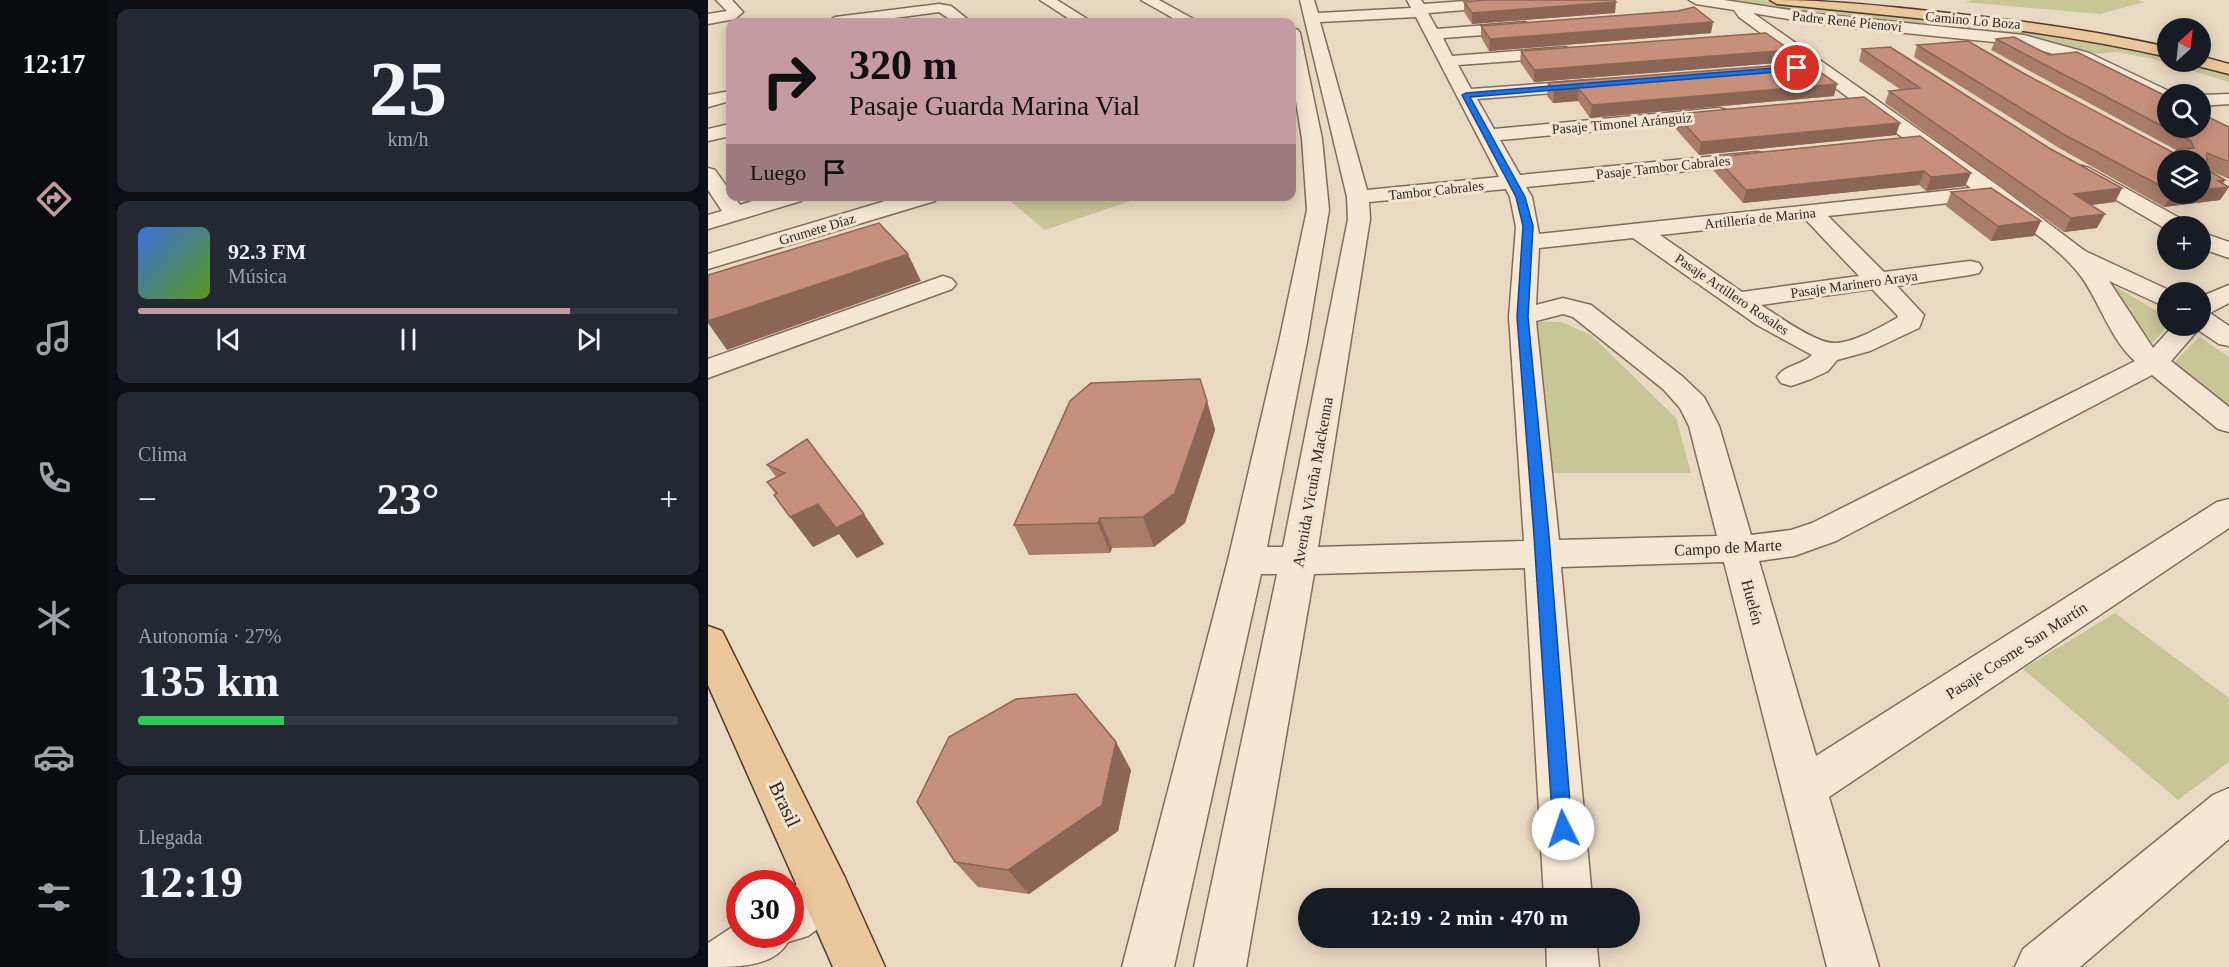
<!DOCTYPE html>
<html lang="es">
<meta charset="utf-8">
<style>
body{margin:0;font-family:Georgia,serif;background:#242831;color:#f1f3f6;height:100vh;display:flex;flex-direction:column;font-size:22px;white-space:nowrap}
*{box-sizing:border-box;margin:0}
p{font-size:20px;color:#9ea1a6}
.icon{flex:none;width:33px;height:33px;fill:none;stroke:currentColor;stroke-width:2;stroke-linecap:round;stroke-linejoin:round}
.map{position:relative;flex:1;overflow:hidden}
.sheet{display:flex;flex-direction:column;gap:9px;padding:9px;background:#0d0f14;width:600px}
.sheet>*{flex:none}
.banner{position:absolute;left:18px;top:18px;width:570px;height:183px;border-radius:12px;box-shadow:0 3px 15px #0003;background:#c49ba2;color:#111;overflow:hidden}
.needle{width:39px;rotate:27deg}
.fabs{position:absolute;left:1449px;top:18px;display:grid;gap:12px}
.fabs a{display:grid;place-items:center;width:54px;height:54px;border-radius:50%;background:#171b24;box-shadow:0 3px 15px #0003;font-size:30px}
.speed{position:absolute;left:18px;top:870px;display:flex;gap:12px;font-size:30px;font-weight:700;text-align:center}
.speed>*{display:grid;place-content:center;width:78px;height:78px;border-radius:50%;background:#171b24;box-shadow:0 3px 15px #0003;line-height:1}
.speed .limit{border:9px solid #d22;background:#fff;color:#111}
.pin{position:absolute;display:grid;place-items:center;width:51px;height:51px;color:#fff;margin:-26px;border:3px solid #fff;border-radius:50%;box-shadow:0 2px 6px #0007}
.me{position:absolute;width:66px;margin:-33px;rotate:356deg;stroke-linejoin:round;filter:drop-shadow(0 0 4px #0008)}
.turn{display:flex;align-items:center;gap:21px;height:126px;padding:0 24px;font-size:27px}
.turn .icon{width:78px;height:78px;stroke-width:2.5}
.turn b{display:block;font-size:42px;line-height:51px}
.then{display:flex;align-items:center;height:57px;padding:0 24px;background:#0003;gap:12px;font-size:22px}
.big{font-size:45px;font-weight:700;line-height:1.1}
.sheet .tile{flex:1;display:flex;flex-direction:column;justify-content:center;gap:9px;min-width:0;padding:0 21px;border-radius:12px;background:#242831}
.sheet .dial{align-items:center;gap:0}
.dial b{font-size:78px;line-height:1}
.song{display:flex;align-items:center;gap:18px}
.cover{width:72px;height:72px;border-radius:9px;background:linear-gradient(135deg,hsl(220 70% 55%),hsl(90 70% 35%))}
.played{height:6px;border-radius:3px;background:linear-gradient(90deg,#c49ba2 80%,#363941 80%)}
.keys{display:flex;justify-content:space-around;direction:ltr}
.heat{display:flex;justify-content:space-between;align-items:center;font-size:33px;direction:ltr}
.charge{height:9px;border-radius:4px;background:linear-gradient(90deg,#34c759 27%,#363941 0)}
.trip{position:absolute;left:590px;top:888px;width:342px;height:60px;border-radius:30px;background:#171b24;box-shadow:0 3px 15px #0003;font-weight:700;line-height:60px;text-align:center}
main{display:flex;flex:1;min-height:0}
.tabs{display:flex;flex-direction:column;width:108px;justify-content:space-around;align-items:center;background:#090b0e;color:#9ea1a6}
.tabs .icon{width:42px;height:42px}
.tabs .on{color:#c49ba2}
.tabs b{font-size:27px;color:#f1f3f6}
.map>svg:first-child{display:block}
.green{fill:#c7c697}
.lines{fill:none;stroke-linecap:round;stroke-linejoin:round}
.minor-casing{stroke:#836b5b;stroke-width:3}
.major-casing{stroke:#503a2f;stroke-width:3}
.minor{fill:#f6e7d4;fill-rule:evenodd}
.major{fill:#ebc89c;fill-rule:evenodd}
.wall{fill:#aa7c6a;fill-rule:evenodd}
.shaded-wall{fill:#8b6556}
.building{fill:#c6907b;stroke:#8b6556;stroke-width:1.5}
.route{fill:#1a73e8;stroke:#114b97;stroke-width:1.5}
.labels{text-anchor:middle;stroke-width:6;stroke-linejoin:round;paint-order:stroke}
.far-street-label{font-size:14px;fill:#33251e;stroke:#f2e4d1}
.street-label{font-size:16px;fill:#33251e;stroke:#f2e4d1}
.near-street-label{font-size:20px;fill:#33251e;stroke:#f2e4d1}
</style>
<main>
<nav class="tabs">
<b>12:17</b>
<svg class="icon on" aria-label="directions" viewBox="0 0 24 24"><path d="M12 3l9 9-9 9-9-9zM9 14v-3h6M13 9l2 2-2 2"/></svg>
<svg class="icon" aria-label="music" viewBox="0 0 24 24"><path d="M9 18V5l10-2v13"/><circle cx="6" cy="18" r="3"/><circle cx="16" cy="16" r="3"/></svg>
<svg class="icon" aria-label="phone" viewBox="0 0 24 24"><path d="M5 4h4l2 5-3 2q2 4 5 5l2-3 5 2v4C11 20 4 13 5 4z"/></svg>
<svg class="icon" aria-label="climate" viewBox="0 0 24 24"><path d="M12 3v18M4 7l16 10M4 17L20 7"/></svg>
<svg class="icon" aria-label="car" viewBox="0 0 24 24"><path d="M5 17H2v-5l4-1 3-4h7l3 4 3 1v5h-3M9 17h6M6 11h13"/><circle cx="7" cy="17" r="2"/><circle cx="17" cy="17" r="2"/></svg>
<svg class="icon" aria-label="filters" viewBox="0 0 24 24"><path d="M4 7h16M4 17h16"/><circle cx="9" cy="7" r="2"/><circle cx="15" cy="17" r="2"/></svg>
</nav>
<section class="sheet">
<div class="tile dial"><b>25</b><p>km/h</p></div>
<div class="tile">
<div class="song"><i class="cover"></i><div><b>92.3 FM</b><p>Música</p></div></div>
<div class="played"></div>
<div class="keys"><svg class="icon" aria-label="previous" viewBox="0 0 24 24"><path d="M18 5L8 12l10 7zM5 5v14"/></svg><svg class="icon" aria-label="pause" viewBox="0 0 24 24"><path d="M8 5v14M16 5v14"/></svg><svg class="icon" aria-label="next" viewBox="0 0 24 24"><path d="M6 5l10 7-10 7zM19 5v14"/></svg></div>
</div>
<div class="tile"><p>Clima</p>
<div class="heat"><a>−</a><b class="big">23°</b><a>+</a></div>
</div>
<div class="tile"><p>Autonomía · 27%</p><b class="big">135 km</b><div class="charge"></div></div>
<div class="tile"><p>Llegada</p><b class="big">12:19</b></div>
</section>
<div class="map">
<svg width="1521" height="967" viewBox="0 0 1521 967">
<rect width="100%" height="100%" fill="#ead9c2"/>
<!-- green -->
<path class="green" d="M1009,0h44l36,6 278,30 92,20 1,6h18l43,12v8l-75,-23 -38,-7 -29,3 -85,-22 -223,-23z
M1264,0h165l8,2 -45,12 -135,-12z
M297,197h137l-97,33z
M1395,279l64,38 1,9 -16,17z
M825,322h28l30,13 85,83 15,55h-143z
M1492,337l29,20v51l-58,-43z
M1407,613l114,85v64l-51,38 -155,-131z"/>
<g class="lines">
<!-- minor casing -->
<g class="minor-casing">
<path id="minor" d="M8,0h16l11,12 -8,7 -27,5v-10l19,-3z
M332,0h17l35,22h-18z
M433,0h18l38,21 -17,1z
M592,0h14l4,13 93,-5 -4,-8h14l3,4 55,-4h66l-7,4 -110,9 9,16 88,-7 8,5 -8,5 -82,6 9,18 114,-9 8,5 -8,5 -108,8 13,24 121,-9 6,1 3,4 -3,4 -6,1 -115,9 17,30 225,-21 7,2 2,4 -2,4 -7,2 -219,20 20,35 238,-23 7,2 3,4 -3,4 -7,2 -232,23 6,10 7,37 432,-46 -232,-171 -5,-7 -38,-6 -7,-4h35l93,14 207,21 65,18 86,41h-7v9l-6,-1 -85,-41 -54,-16 -206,-21 -64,-11 247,174 85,64 88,41h-5v16l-59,-27 44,67 20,-22h27v-29l29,-12v18l-19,10 19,13v20l-10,-2 -21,-14 -27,31 58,46v25l-11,-3 -66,-54 -316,166 -42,15 -35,5 57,195 401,-254 12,-3v29l-400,269 50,170h-52l-103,-405 -163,5 31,331h-48l-19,-330 -211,6 -68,393h-52l83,-393h-16l-87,393h-52l106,-407 51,-218 28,-132 -5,-71 -10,-63v-48l6,2 2,3 22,106 7,71 -22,132 -40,205h16l65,-328 -1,-22zM708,17l83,160 -132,13 -47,-168zM798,189l4,8 6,30 -7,90 15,224 -206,6 52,-328 -1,-17zM1278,199c32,23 70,45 94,76 19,25 31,66 55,86l-323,162 -21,7 -40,5 -32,-109 -15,-29 -21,-20 -92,-72 -28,-7 -27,7 3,-57 94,-10 124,87 55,30c-10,10 -28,10 -35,22l4,6 10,3 20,-7 17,-8 9,-11 33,-9 49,-23 5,-13 -27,-29 73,-11 9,-2 3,-5 -3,-5 -9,-2 -86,11 -56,-56zM1097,219l54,57 -117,16 -82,-57zM1164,289l26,27 -1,2c-17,9 -41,24 -61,25 -18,2 -59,-28 -75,-38zM855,314l10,3 90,72 17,19 9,18 28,110 -158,4 -23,-219z
M231,4l12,2 20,16h-17l-15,-10 -74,10h-38l8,-5z
M22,91v10l-22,6v-12z
M1521,94v10l-29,2v-11z
M22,124v12l-22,5v-12z
M1374,166l7,2 96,53 4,5h-21v4l-93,-54 -4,-4 4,-4z
M0,168l7,2 15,21v5h4l6,9 28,-9h36l-3,5 -93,28v-14l14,-4 -14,-21z
M194,196h36l-3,5 -227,68v-15z
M1492,232l29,10v16l-29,-10z
M235,276l9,3 4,5 -4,5 -244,89v-19z
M1521,788v51l-149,128h-65l8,-18 190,-154z
M119,869l17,7 7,17 -7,17 -36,26 -20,6c-14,25 -51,25 -80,25v-24l32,-21v12h50v-45l20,-13z
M838,938h50l3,29h-52z"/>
</g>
<!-- major casing -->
<g class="major-casing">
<path id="major" d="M1062,0c53,0 106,5 159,11 81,8 159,18 239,36v10c-130,-30 -259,-39 -391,-53z
M1492,56l29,8v10l-35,-9 -2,-3h8z
M0,626l14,5 122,245 41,91h-52l-125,-282z"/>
</g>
<!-- minor -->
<use href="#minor" class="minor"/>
<!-- major -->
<use href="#major" class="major"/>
</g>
<!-- wall -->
<path class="wall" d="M756,2l151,11 -143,11 -8,-12z
M773,26l230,7 -222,18 -8,-14z
M1288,39l53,16 180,72v52l-23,-10 17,14 6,4 -9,13 -56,7 -105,-59 -145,-91 3,-12 106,28 151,80 2,-3 -185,-100zM1460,160l32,34h-32z
M1154,49l187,99 73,40 -7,14 -24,3 6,23 -33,4 -179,-129 4,-12 12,-1 -42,-29z
M813,51l267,11 -254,20 -14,-20z
M840,83l286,13 -244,22 -12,-17 -25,2 -6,-7z
M967,114l221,21 -197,20 -26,-29z
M1007,157l256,16 -6,13 -39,5 -7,-6 -176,18 -30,-33z
M1243,192l83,44 -43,5 -45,-35z
M499,401l8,29 -30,93 -31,24 -42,1 -2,5 -81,2 -15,-30z
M99,439l77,105 -27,14 -18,-24 -26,13 -46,-65 9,-5 -9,-12z
M423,770l-13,61 -89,63 -51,-7 -23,-25z"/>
<!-- shaded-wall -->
<path class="shaded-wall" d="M908,2l-1,11 -143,11v-11z
M1005,22l-2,11 -222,18 1,-12z
M1082,50l-2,12 -254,20v-12z
M1129,84l-3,12 -244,22 2,-13z
M871,89l-1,12 -25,2 1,-12z
M1192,123l-4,12 -197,20 2,-13z
M1216,171l-5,14 -176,18 3,-13z
M1263,173l-6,13 -39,5 5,-14z
M1517,180l-5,8 9,-1 -9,13 -56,7 8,-13h28v-4l18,-9z
M1414,188l-7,14 -48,6 7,-14z
M1397,214l-8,14 -33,4 7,-14z
M1333,221l-7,15 -43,5 7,-15z
M200,254l13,27 -194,69 -19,-27v-2z
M499,401l8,29 -30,93 -31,24 -11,-30z
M110,504l46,10 20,30 -27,14 -18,-24 -26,13 -23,-30z
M392,518l12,30 -2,5 -12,-30z
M408,742l15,28 -13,61 -89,63 -21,-24z"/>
<!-- building -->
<path class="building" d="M777,0h129l2,2 -144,11 -8,-11z
M986,7l19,15 -223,17 -9,-13 197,-15z
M1058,33l24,17 -256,20 -13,-19z
M1306,37l35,18 28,-3 91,45v31h32v-15l29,14v35l-22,-9 -1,16 19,11 -7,1 11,6 -29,3v-30h-32v30l-103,-55 -148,-90 51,-4 55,32 151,80 4,-4 16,-1 -3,-7 -195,-102z
M1182,47l159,101 73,40 -48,6 31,20 -34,4 -182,-127 31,-3 -58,-39z
M1100,63l29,21 -245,21 -13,-16 -25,2 -6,-8z
M1156,97l36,26 -199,19 -26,-28z
M1212,136l51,37 -40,4 -7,-6 -178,19 -31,-33z
M1283,188l50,33 -43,5 -47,-34z
M171,223l29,31 -200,67v-46z
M492,379l7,22 -32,92 -32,24 -43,1 -2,5 -84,2 56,-124 21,-18z
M99,439l57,75 -28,14 -18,-24 -28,13 -16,-22 3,-2 -10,-11 18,-9 -18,-8z
M368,694l40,48 -14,63 -94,65 -53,-8 -38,-60 32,-65 67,-38z"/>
<!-- route -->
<path class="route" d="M1089,66l3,4 -330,27 55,100 8,29 -5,91 21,219 23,293 -2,7 -7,2 -7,-2 -3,-7 -19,-293 -17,-219 6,-91 -7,-29 -54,-102 4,-2z"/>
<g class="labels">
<!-- far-street labels -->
<g class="far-street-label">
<text transform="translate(1265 20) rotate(5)" y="5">Camino Lo Boza</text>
<text transform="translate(1139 21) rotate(6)" y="5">Padre René Pienovi</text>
<text transform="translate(914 123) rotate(-5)" y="5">Pasaje Timonel Aránguiz</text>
<text transform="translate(955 167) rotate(-6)" y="5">Pasaje Tambor Cabrales</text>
<text transform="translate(728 190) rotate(-6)" y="5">Tambor Cabrales</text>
<text transform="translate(1052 218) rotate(-6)" y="5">Artillería de Marina</text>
<text transform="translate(109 229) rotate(-17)" y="5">Grumete Díaz</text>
<text transform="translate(1146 284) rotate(-8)" y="5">Pasaje Marinero Araya</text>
<text transform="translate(1024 294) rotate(34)" y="5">Pasaje Artillero Rosales</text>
</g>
<!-- street labels -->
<g class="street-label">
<text transform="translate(604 482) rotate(-80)" y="6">Avenida Vicuña Mackenna</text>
<text transform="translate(1020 547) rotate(-3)" y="6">Campo de Marte</text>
<text transform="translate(1045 602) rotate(75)" y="6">Huelén</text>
<text transform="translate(1308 650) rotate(-33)" y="6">Pasaje Cosme San Martín</text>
</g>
<!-- near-street labels -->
<g class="near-street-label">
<text transform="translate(77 804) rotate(65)" y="7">Brasil</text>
</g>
</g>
</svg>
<div class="fabs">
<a><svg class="needle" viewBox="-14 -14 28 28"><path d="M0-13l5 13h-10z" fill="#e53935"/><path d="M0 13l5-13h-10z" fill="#9ea1a6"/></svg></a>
<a><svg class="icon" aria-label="search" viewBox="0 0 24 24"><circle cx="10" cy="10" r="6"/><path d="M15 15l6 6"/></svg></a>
<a><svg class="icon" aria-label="layers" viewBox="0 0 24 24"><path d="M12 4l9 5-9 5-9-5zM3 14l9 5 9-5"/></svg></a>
<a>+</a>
<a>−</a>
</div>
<div class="speed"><div class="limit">30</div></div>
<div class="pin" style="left:1089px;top:68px;background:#d93025"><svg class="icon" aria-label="arrive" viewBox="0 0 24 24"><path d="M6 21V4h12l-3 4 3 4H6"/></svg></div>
<svg class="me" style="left:855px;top:829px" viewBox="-20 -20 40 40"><circle r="19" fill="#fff"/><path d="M0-13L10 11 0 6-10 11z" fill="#1a73e8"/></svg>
<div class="trip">12:19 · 2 min · 470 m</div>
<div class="banner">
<div class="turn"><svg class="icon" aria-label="right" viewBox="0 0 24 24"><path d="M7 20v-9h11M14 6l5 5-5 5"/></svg><div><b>320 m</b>Pasaje Guarda Marina Vial</div></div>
<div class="then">Luego<svg class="icon" aria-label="arrive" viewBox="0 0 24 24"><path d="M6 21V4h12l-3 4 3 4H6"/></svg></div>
</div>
</div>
</main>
